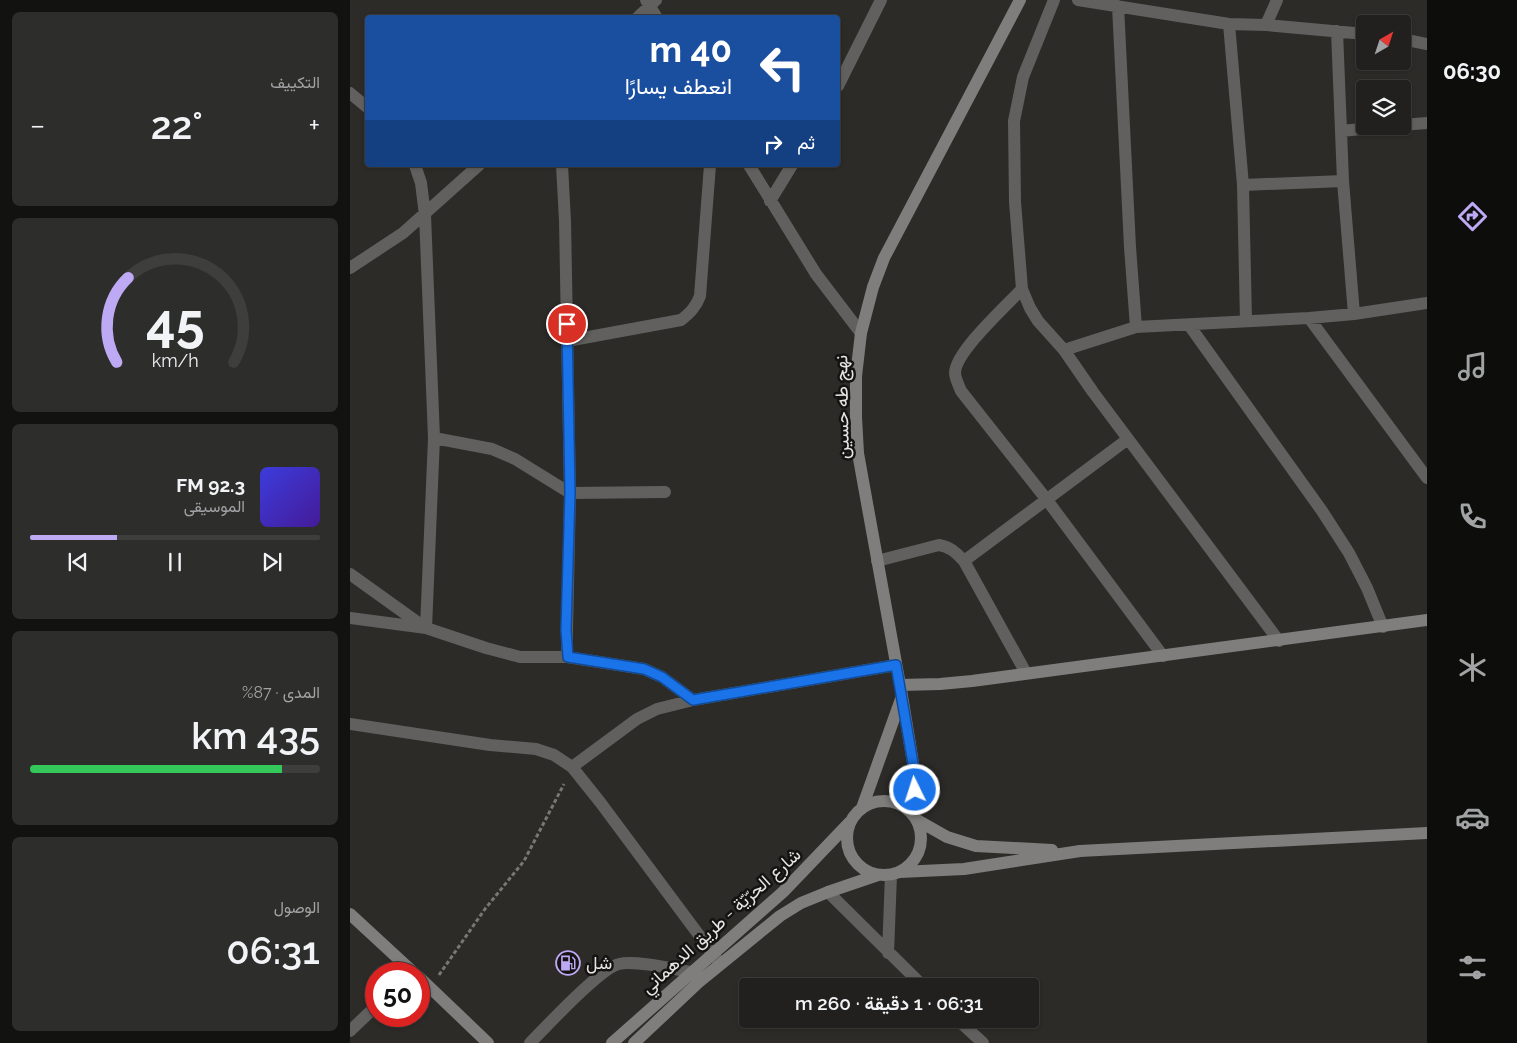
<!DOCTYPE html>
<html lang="ar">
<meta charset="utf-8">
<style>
body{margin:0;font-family:Raleway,Vazirmatn,sans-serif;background:#2d2d2b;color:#f1f3f6;direction:rtl;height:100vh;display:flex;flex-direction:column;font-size:19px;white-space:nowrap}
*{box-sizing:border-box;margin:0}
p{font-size:16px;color:#a2a3a4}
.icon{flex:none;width:28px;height:28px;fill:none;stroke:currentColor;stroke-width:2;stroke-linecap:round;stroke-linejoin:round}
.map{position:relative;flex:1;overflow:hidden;direction:ltr}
.details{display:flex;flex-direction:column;gap:12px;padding:12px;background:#121210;width:350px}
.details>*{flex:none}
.guide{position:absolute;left:15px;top:15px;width:475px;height:152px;border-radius:5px;box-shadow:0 1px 4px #0004,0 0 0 1px #3e3e3c;direction:rtl;background:#1a4fa0;color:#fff;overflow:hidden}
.needle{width:32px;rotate:39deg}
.fabs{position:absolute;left:1006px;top:15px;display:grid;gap:10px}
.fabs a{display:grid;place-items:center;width:55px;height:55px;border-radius:5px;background:#21201e;box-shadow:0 1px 4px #0004,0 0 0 1px #3e3e3c;font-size:25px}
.speed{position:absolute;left:15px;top:962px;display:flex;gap:10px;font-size:25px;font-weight:700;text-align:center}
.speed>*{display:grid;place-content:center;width:65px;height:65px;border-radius:50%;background:#21201e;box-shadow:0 1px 4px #0004,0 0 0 1px #3e3e3c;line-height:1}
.speed .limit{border:8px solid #d22;background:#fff;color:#111}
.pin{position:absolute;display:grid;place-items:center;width:42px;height:42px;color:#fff;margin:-21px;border:2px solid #fff;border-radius:50%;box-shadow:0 1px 5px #0007}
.me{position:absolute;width:55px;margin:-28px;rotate:356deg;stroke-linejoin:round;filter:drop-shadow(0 0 4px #0008)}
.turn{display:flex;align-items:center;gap:18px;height:105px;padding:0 25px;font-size:22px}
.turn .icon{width:65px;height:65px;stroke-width:2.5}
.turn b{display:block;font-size:35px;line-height:42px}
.then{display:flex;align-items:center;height:48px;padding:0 25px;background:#0003;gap:10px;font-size:19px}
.big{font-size:38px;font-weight:600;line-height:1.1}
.details .widget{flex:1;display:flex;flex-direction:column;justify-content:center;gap:8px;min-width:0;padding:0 18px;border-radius:8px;background:#2d2d2b}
.details .dial{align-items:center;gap:0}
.dial svg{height:130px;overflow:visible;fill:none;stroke:#3e3e3c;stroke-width:7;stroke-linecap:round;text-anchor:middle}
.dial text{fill:#f1f3f6;stroke:none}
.song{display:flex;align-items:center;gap:15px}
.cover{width:60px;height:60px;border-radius:8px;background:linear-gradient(135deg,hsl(240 70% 55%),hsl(260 70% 35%))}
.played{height:5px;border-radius:2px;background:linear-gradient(90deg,#bea9f5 30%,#3e3e3c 30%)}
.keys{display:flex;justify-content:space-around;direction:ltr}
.heat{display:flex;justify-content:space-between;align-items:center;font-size:28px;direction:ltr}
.charge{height:8px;border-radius:4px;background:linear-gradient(90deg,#34c759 87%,#3e3e3c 0)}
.trip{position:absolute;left:389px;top:978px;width:300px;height:50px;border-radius:5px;background:#21201e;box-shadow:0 1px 4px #0004,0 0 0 1px #3e3e3c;font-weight:600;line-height:50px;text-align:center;direction:rtl}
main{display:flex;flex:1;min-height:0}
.tabs{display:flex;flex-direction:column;width:90px;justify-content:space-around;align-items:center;background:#0d0d0c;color:#a2a3a4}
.tabs .icon{width:35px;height:35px}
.tabs .selected{color:#bea9f5}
.tabs b{font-size:22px;color:#f1f3f6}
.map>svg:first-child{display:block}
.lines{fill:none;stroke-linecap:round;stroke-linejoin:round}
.path{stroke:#787774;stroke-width:3;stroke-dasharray:4 2.5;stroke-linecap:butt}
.lane{stroke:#61605f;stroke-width:12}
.street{stroke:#61605f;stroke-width:12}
.secondary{stroke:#7f7e7c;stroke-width:12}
.route-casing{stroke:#114b97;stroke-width:12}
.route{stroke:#1a73e8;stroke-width:9}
.labels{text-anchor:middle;stroke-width:5;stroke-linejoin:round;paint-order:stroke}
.street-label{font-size:18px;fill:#e6e5e3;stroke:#141312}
.poi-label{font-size:18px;fill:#e6e5e3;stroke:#141312;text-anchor:start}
</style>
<main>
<nav class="tabs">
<b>06:30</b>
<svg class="icon selected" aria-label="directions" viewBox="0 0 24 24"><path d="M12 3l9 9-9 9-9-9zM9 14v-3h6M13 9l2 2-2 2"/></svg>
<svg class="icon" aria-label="music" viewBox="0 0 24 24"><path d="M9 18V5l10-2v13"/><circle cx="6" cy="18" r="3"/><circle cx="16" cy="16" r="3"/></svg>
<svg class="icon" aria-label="phone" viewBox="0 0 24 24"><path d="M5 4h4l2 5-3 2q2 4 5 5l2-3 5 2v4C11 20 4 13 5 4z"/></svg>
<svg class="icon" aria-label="climate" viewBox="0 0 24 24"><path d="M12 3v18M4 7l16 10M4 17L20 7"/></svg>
<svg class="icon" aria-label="car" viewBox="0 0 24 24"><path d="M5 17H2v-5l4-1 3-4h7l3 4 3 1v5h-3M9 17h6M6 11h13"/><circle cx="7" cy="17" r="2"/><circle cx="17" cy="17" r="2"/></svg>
<svg class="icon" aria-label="filters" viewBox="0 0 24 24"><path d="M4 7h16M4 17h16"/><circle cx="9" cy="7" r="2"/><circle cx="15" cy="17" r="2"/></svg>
</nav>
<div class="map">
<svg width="1077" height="1043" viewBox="0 0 1077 1043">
<rect width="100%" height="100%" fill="#2c2b28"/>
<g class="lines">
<!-- path -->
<path class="path" d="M89,975l46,-66 39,-48 40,-77"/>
<!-- lane -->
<path class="lane" d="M180,1043c16,-16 70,-75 89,-79 17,-4 54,5 72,8l6,6"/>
<!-- street -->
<path class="street" d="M296,0l11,18
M704,0l-31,77 -9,44 1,81 7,87 8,19 8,13 26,29 29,42 186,249
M728,0l151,24 37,1 99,9
M768,6l12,241 6,80
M287,18l19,-18
M879,24l14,161 3,136
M916,25l11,-25
M987,31l6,150 11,133
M1052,39l25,5
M488,86l43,-86
M0,93l18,15
M1052,125l25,-2
M991,131l52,-5
M65,165l6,18 4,32 9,223 -8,190
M212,165l3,56 5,272 -3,137v27
M399,165l67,109 45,59
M893,185l100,-4
M420,201l22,-36
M0,268l53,-35 76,-68
M672,289c-15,16 -67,63 -67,84 0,5 4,13 6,18l86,109 116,156
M959,318l118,160
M839,325l133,186 27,42 18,35 16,39
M217,341l114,-21c9,-7 15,-13 19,-24l10,-131
M714,350l72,-23 173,-9 45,-4 73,-11
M84,438l58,11 23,10 55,34 95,-1
M527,561l62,-16c12,2 17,8 25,16l62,112
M614,561l164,-122
M0,574l74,53
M0,618l76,10 60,20 34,9h47l77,12 18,8 31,23
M0,724l140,21 46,4 18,6 18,12 28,35 119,160
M222,767l65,-48 20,-10 36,-9 203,-35
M478,892l95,94
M538,953l3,-78
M607,1019l26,24
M0,1031l26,-25"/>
<!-- secondary -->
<path class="secondary" d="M550,685l40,-1 32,-3 455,-61
M497 838a37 37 0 1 1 74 0a37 37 0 1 1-74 0Z
M512,808l39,-109
M561,812l4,-23v-14l-13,-79 -39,-215 -5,-28 -2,-36v-41l5,-43 12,-46 11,-29 136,-258
M567,820l30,17 29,9 76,4
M550,872l64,-3 116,-18 347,-18
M0,914l65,60
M69,977l69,66
M262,1043l171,-151 67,-70
M284,1043l66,-62 80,-65 21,-13 27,-11 50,-17"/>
</g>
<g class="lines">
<!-- route casing -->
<g class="route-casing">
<path id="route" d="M217,324l3,169 -4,137 2,27 76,12 18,8 31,23 203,-35 19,110v15"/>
</g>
<!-- route -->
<use href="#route" class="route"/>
</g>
<!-- icons -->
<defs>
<g id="fuel-ring" transform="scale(1.25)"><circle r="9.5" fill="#141312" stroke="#bea9f5" stroke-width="1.5"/><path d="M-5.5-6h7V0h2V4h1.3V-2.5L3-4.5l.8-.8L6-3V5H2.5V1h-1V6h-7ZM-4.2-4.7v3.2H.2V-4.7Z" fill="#bea9f5"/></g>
</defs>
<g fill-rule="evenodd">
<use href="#fuel-ring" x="218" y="963"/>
</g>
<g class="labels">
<!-- street labels -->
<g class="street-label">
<text transform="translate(492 407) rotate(-91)" y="6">نهج طه حسين</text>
<text transform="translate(371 921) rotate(-42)" y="6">شارع الحرّيّة - طريق الدهماني</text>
</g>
<!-- poi labels -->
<g class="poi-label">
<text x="236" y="969">شل</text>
</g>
</g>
</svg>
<div class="fabs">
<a><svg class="needle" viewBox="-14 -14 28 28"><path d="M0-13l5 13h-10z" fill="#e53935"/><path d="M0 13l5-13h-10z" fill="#a2a3a4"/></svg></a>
<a><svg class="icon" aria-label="layers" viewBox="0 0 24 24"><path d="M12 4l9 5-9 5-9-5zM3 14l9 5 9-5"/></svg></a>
</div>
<div class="speed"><div class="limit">50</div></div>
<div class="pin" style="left:217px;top:324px;background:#d93025"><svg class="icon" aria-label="arrive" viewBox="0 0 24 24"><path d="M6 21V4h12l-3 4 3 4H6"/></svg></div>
<svg class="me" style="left:565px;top:790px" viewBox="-20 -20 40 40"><circle r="17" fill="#1a73e8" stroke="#fff" stroke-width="3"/><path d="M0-11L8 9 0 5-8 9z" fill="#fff"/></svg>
<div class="trip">06:31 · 1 دقيقة · 260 m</div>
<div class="guide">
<div class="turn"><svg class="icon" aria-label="left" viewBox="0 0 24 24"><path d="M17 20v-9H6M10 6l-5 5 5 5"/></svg><div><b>40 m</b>انعطف يسارًا</div></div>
<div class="then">ثم<svg class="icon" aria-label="right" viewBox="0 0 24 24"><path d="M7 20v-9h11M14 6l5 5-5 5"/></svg></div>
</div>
</div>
<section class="details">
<div class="widget"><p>التكييف</p>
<div class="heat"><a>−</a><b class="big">22°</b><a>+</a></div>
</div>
<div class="widget dial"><svg viewBox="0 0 100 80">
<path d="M14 69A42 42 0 1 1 86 69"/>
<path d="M14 69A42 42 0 0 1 21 17" stroke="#bea9f5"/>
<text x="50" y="56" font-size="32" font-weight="700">45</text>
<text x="50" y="72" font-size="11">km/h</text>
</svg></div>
<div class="widget">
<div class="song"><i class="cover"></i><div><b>92.3 FM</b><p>الموسيقى</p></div></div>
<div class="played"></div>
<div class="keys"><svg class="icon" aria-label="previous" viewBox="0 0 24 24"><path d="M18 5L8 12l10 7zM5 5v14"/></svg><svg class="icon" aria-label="pause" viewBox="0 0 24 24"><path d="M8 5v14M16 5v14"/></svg><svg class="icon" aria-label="next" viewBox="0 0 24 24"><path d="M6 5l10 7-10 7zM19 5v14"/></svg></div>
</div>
<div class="widget"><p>المدى · 87%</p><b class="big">435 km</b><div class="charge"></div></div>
<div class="widget"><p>الوصول</p><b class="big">06:31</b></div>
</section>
</main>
